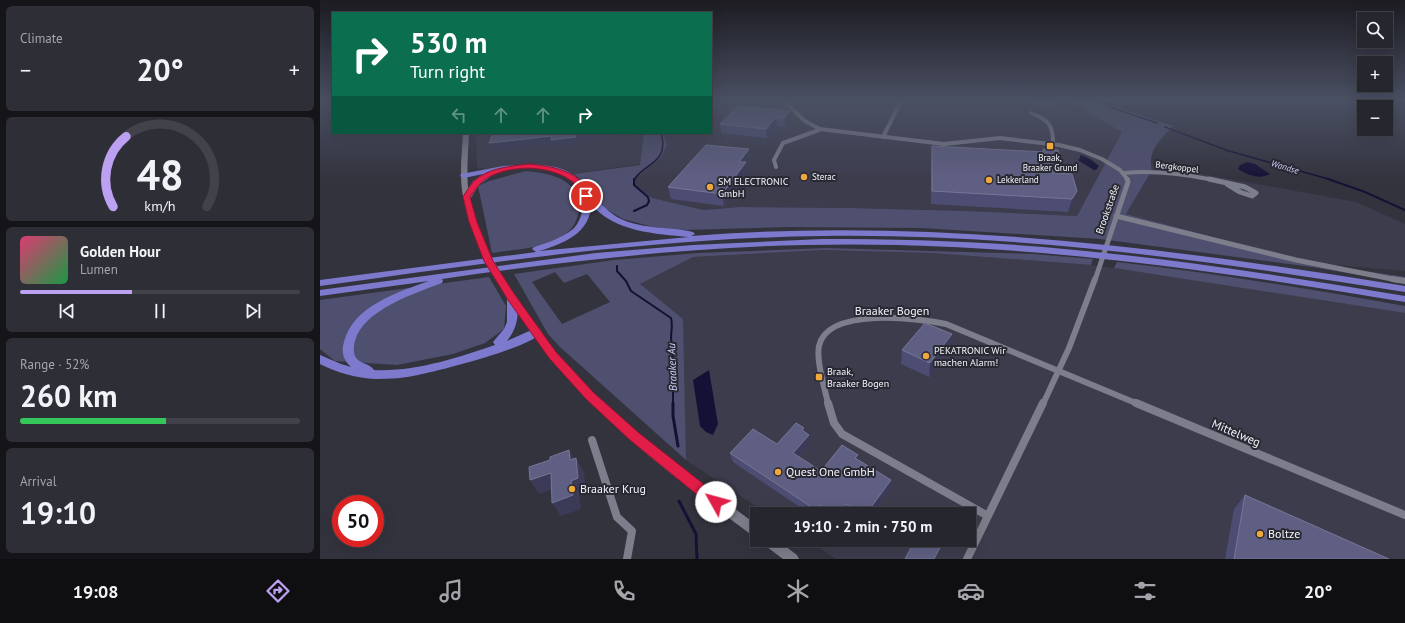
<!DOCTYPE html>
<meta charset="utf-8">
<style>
body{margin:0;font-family:"PT Sans",sans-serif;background:#2e2e36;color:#f1f3f6;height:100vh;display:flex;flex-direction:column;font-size:15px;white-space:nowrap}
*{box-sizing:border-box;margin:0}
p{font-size:13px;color:#a4a5aa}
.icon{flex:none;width:22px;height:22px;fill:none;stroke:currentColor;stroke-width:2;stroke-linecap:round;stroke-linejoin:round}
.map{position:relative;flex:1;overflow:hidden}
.details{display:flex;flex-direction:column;gap:6px;padding:6px;background:#151519;width:320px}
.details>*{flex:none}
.banner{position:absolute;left:12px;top:12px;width:380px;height:122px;border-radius:0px;box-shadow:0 4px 16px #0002,0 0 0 1px #42434a;background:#0b6e4f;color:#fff;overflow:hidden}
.fabs{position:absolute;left:1037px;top:12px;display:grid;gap:8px}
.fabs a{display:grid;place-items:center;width:36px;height:36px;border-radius:0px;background:#26262e;box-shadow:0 4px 16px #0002,0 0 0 1px #42434a;font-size:20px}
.speed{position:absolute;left:12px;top:495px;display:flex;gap:8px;font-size:20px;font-weight:700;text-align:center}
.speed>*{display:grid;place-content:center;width:52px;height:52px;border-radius:50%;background:#26262e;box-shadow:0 4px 16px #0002,0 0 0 1px #42434a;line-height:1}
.speed .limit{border:6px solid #d22;background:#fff;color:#111}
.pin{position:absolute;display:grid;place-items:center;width:34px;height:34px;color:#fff;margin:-17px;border:2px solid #fff;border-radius:50%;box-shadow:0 1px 4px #0007}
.me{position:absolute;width:44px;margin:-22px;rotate:308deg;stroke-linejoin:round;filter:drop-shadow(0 0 3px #0008)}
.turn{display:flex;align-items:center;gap:14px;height:84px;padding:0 12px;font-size:18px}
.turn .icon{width:52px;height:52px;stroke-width:2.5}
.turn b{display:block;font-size:28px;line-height:34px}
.lanes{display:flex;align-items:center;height:38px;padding:0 12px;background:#0003;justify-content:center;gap:20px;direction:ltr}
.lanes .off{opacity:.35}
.big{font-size:30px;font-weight:700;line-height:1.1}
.details .widget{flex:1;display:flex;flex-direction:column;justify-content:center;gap:6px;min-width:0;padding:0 14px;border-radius:6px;background:#2e2e36}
.details .dial{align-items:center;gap:0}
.dial svg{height:104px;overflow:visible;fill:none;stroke:#42434a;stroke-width:7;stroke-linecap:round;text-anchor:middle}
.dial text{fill:#f1f3f6;stroke:none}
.song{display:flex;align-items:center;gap:12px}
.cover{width:48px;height:48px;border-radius:6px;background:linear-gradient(135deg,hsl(340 70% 55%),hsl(140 70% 35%))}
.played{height:4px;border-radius:2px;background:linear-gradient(90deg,#bca0f2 40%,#42434a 40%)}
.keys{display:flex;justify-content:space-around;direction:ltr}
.heat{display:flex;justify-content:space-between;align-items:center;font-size:22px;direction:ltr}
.charge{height:6px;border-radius:3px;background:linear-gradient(90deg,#34c759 52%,#42434a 0)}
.trip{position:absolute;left:430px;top:507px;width:226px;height:40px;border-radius:0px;background:#26262e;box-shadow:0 4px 16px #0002,0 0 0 1px #42434a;font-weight:700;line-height:40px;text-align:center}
.tabs{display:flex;height:64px;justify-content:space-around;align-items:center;background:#0f0f12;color:#a4a5aa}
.tabs .icon{width:28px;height:28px}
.tabs .on{color:#bca0f2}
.tabs b{font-size:18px;color:#f1f3f6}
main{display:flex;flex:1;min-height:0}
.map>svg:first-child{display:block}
.built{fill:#3c3c4d}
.green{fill:#4f4f6f;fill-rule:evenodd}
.water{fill:#151136}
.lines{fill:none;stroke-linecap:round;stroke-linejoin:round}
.stream-far2{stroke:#151136;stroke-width:1.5}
.stream-far1{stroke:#151136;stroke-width:2}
.stream{stroke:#151136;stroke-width:3}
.minor-far3{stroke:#7d7e8b;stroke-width:4}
.minor-far2{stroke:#7d7e8b;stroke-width:5}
.minor-far1{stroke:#7d7e8b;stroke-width:6}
.minor{stroke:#7d7e8b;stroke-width:8}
.secondary{fill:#7d7e8b;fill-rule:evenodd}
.motorway{fill:#7d7ace;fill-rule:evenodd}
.wall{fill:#4d4d74}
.shaded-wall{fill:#3b3b58}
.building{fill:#5f5f83;stroke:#767696}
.route{fill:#e11d48;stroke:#92132f}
.poi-dot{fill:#eea83c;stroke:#292933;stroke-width:1.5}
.labels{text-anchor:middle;stroke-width:4;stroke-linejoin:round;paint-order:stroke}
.far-poi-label{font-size:9px;fill:#f3f4fb;stroke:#292933;text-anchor:start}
.far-street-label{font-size:9px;fill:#f3f4fb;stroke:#292933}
.far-water-label{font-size:9px;font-style:italic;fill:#d0d1fd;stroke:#292933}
.poi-label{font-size:10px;fill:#f3f4fb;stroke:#292933;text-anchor:start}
.street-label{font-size:10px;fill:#f3f4fb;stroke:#292933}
.water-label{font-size:11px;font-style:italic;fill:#d0d1fd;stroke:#292933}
.near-street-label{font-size:12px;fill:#f3f4fb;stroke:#292933}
.near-poi-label{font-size:12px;fill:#f3f4fb;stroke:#292933;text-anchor:start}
</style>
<main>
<section class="details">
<div class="widget"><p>Climate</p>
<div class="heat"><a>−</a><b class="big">20°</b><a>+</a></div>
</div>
<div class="widget dial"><svg viewBox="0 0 100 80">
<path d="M14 69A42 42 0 1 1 86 69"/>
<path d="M14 69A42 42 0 0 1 24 15" stroke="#bca0f2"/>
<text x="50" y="56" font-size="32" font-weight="700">48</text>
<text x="50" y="72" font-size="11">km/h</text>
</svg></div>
<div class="widget">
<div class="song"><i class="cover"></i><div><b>Golden Hour</b><p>Lumen</p></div></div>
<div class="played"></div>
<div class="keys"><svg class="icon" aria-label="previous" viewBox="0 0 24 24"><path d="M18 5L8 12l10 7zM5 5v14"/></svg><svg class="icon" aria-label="pause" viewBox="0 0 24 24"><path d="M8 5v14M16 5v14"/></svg><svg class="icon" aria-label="next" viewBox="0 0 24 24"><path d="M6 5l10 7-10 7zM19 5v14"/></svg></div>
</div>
<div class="widget"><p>Range · 52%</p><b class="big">260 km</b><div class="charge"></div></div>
<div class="widget"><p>Arrival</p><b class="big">19:10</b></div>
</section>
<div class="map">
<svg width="1085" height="559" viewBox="0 0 1085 559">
<rect width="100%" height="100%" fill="#33333e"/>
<!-- built -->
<path class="built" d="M391,101h356l55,31 -45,84 -110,-5 -117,-3 -110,-1 -35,3 -53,-12 -17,-13v-6l19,-17 -81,12 -23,-8 -10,-2h-18l-35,5 -10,-1 -1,-35h235z
M833,165l203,37 49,22v47l-93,-8 -186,-49 24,-41z
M503,250l109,3 159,12 128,18 186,30v246h-569l-29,-19h162v-26h-201l-82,-54 -4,-141 -43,-35 54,-27z"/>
<!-- green -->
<path class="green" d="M747,101h36l5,3 65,22c-12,13 -26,25 -21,44l-26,44 186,49 93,14v6l-93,-16 -212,-28 -179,-11 -134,-1 -101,3 -33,-3 -30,-8 -17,-10 -13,-15 -4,-7 -15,-13 66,-9 4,-32h19l4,12 -6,12 -26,22v6l17,13 52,12 36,-3 110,1 117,3 110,5 45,-84z
M206,171c23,2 54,8 53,37 -1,9 -4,18 -11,24 -19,17 -52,17 -76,21l-14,-67 11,-5z
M506,248l207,6 60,5 -2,6 -159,-12 -109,-3 -130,7 -53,27 43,35 3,141 -126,-113 -12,-13 -34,-60 100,-14 84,-7zM235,272l9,11 23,-9 23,28 -48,22 -30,-42z
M797,262c97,11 192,27 288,44v7l-291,-45z
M169,277l17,29 -2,23 -19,14 -32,11 -56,11 -62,-4 -15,-12v-49z"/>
<!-- water -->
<path class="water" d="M760,155c7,1 13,6 19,11l-3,4h-2l-15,-9 -1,-1 2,-2z
M927,162l8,2 15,10c-11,6 -22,1 -32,-5l2,-4z
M389,370l9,54 -5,11 -7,-3 -6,-6 -7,-46z"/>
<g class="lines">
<!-- stream-far2 -->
<path class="stream-far2" d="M781,101l15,8 41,14
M845,127l64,24 103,29
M314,180c10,-17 36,-17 27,-47"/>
<!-- stream-far1 -->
<path class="stream-far1" d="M314,179v6l14,12 1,4 -2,4 -13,6
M1008,179l37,13 40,18
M297,266v5l9,10 5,10 40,27c3,11 -3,20 2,30v56"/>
<!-- stream -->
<path class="stream" d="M353,403v13l5,30
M359,501l17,33 1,25"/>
<!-- minor-far3 -->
<path class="minor-far3" d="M464,101l21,20 15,8 124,15 56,-6 59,7 21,5 22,9 18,11 8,10
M711,113c17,7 22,11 22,30
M563,137l18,-36
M456,167l-2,-7 9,-17 36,-13
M804,173c31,-3 60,1 90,7"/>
<!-- minor-far2 -->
<path class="minor-far2" d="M889,179l36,8 11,6 -4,3 -12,-4 -13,-8
M796,216l180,44 101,20
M775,280l33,-98 -1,-3"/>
<!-- minor-far1 -->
<path class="minor-far1" d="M1072,279l13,2
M508,404c-3,-16 -12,-42 -9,-58 8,-39 99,-28 127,-22l192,80
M723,404l26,-56 26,-69"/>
<!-- minor -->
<path class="minor" d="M508,403l6,20 8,11 146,82
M816,403l269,112
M272,440l25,77 15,14 -5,28
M647,559l76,-156"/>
<!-- secondary -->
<path class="secondary" d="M143,133h6c-1,21 -3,43 0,63 8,42 31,77 54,111 13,19 25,37 40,54 55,63 127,115 194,164v13l-4,-2c-69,-51 -140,-104 -196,-170 -16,-18 -28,-39 -42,-59 -23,-33 -45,-70 -52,-111 -4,-20 -1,-42 0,-63z
M441,540h16l20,15 2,4h-16l-20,-15z"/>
<!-- motorway -->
<path class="motorway" d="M211,164c14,1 29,2 41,10 20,12 25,33 49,45 24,11 48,7 72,13l2,2 -4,2c240,-19 478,12 714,50v6c-193,-31 -387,-59 -583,-56 -169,2 -336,27 -502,50v-6l216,-28 -4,-3 2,-2c13,-4 28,-9 39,-18 9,-8 14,-29 7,-39 -5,-9 -15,-15 -24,-18 -21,-8 -46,-3 -67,1l2,2 -1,2 -11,8 -9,14h-3l-4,-2 10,-16 10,-7 -19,4 -4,-2 1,-2 42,-8zM271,204c23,28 65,30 98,33l-150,14c24,-7 52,-18 52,-47z
M502,239c74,0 147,2 221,8 121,10 242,29 362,49v6c-168,-28 -337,-53 -507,-57 -153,-4 -305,12 -456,34l1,2 -1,2c-27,10 -79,27 -87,58 -1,4 -2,10 0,15 3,8 15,7 19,14 41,2 83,-12 121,-25l-2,-3 11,-13 3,-7v-25l5,-3 5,3c2,17 1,30 -10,44l29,-13 4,1 2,3c-9,15 -103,39 -124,43 -14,3 -28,4 -42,4 -20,-1 -38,-6 -56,-15v-9l21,9 10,3c-8,-7 -10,-16 -7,-25 9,-36 54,-50 85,-61l-109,15v-6l276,-37 97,-8z"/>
</g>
<!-- wall -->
<path class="wall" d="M710,101h33l-1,4 -6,3 -17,-1 -9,-5z
M418,106l53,14 -6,7 -8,-1 -10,12 -46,-5 -1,-9z
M612,146l110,6 1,-3 19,14 -3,11 18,17 -3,13 -6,8 -137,-8v-46z
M429,149l1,12 -4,6 1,8 -23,31 -53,-7 -3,-12z
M630,347l-21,30 -28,-13 1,-14z
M484,432l6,12 -11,13 22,14 37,-16v5l33,20 -1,9 -17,25h-63l-77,-52 -3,-9 47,-9z
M925,495l144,64h-164l9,-50z"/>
<!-- shaded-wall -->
<path class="shaded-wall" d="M738,101h5l-1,4 -6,3z
M470,111l1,9 -6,7 -1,-9z
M456,117l1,9 -10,12 -1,-9z
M256,133h61v1l-58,7 -1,5 -23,3 -2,-4 -60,7 -4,-9z
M429,149l1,12 -4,6 1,8 -23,31 -2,-12 17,-32z
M757,191l-3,13 -6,8 4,-13z
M632,334l-2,13 -21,30 1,-14z
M489,435l1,9 -16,19 -1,-10z
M249,450l8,14 -7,-4z
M538,455v9l-3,-6z
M256,458l8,14 2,20 -7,2 2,15 -20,7 -9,-13 19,-22z
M231,473l8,14 -20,7 -9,-14z
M571,480l-1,9 -17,25h-7z
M526,504v10h-7z
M499,505l1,9h-3l-1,-4z
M624,540v2l-9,17h-1z"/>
<!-- building -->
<path class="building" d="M418,106l52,5 -6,7 -8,-1 -10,12 -46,-5z
M173,133h83v4l-25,3 1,-4 -63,7z
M386,145l43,4 -10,13h7l-24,32 -54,-7z
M612,146l112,6 -1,-3 15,1 4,13 -13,-1 4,11 19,1 5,17 -5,8 -140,-8z
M605,323l27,11 -22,29 -28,-13z
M476,423l8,5 -2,2 7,5 -16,18 28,18 21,-26 16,10 -3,3 36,22 -25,34h-5l-15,-10 -7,10h-7l-13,-9 -3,5 -86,-57 23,-24 24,15z
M249,450l1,10 6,-2 2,20 -7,3 2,14 -21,8 -1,-30 -21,7 -1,-13 21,-7v-3z
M925,495l144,64h-155z
M595,540h29l-10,19h-29z"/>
<!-- sky -->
<linearGradient id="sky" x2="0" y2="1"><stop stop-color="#1c1c22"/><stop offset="0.56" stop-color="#4a5063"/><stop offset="1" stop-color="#4a5063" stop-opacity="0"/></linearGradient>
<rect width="1085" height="179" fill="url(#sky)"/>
<!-- route -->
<path class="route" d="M209,164c22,2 54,7 61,32l-4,2 -3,-1c-1,-2 -1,-6 -3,-8 -1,-2 -4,-5 -6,-6 -22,-18 -60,-19 -85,-6 -8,4 -13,12 -19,20l7,25 16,39 22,34 41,57 38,41 45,40 81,64 2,5 -2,4 -4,2 -5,-2 -81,-66 -44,-41 -37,-41 -41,-58 -24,-39 -15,-39 -6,-25c3,-5 7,-12 11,-16 14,-13 37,-15 55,-17z"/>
<!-- markers -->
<g class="poi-dot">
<rect x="726" y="142" width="8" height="8" rx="2"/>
<circle cx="484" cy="177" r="4"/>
<circle cx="669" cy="180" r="4"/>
<circle cx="390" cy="187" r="4"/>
<circle cx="606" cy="356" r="4"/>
<rect x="495" y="373" width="8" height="8" rx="2"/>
<circle cx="458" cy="472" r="4"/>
<circle cx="252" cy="489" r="4"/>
<circle cx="940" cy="534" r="4"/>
</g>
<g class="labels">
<!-- far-poi labels -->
<g class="far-poi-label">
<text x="730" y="161" text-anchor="middle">Braak,<tspan x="730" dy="10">Braaker Grund</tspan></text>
<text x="492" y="180">Sterac</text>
<text x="677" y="183">Lekkerland</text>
</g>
<!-- far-street labels -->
<g class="far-street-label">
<text transform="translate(857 167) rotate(7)" y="3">Bergkoppel</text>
</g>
<!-- far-water labels -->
<g class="far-water-label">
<text transform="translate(965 167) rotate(16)" y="3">Wandse</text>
</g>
<!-- poi labels -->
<g class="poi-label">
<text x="398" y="185">SM ELECTRONIC<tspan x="398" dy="12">GmbH</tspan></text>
<text x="614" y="354">PEKATRONIC Wir<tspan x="614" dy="12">machen Alarm!</tspan></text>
<text x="507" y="375">Braak,<tspan x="507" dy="12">Braaker Bogen</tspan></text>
</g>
<!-- street labels -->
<g class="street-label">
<text transform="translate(787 209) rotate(-71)" y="4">Brookstraße</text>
</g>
<!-- water labels -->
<g class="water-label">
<text transform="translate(352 367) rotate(-92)" y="4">Braaker Au</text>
</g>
<!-- near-street labels -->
<g class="near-street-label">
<text x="572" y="315">Braaker Bogen</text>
<text transform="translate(916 433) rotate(23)" y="4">Mittelweg</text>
</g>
<!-- near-poi labels -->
<g class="near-poi-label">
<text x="466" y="476">Quest One GmbH</text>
<text x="260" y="493">Braaker Krug</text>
<text x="948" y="538">Boltze</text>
</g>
</g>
</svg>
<div class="fabs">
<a><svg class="icon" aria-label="search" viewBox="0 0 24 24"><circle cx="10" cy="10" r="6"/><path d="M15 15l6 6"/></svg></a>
<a>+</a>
<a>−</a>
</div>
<div class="speed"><div class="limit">50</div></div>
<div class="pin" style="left:266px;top:196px;background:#d93025"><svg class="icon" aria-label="arrive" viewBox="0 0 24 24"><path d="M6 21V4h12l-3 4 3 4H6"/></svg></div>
<svg class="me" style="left:396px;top:502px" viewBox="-20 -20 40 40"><circle r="19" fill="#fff"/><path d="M0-13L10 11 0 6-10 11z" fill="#e11d48"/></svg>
<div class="trip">19:10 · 2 min · 750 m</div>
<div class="banner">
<div class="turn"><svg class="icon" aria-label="right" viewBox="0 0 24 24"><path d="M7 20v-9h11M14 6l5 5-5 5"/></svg><div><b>530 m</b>Turn right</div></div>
<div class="lanes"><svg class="icon off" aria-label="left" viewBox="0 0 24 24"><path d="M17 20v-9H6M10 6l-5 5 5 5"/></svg><svg class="icon off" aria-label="ahead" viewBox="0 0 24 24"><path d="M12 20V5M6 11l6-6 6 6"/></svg><svg class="icon off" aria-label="ahead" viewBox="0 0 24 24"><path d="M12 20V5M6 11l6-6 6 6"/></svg><svg class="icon" aria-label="right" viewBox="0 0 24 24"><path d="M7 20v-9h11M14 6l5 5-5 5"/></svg></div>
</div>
</div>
</main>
<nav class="tabs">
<b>19:08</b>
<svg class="icon on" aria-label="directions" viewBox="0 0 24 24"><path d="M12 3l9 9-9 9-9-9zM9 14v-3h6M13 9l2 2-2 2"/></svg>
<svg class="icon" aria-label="music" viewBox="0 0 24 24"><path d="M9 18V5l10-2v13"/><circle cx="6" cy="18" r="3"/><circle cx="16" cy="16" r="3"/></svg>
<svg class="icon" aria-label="phone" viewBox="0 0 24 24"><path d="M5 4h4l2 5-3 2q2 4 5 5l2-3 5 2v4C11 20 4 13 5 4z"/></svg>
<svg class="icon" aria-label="climate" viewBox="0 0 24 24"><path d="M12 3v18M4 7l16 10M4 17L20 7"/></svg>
<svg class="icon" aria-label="car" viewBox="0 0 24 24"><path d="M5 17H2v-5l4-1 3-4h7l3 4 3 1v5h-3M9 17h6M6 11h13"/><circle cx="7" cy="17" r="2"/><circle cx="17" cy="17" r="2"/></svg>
<svg class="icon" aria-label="filters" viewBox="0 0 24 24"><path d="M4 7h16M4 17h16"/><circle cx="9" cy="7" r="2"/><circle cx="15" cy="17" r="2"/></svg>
<b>20°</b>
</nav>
